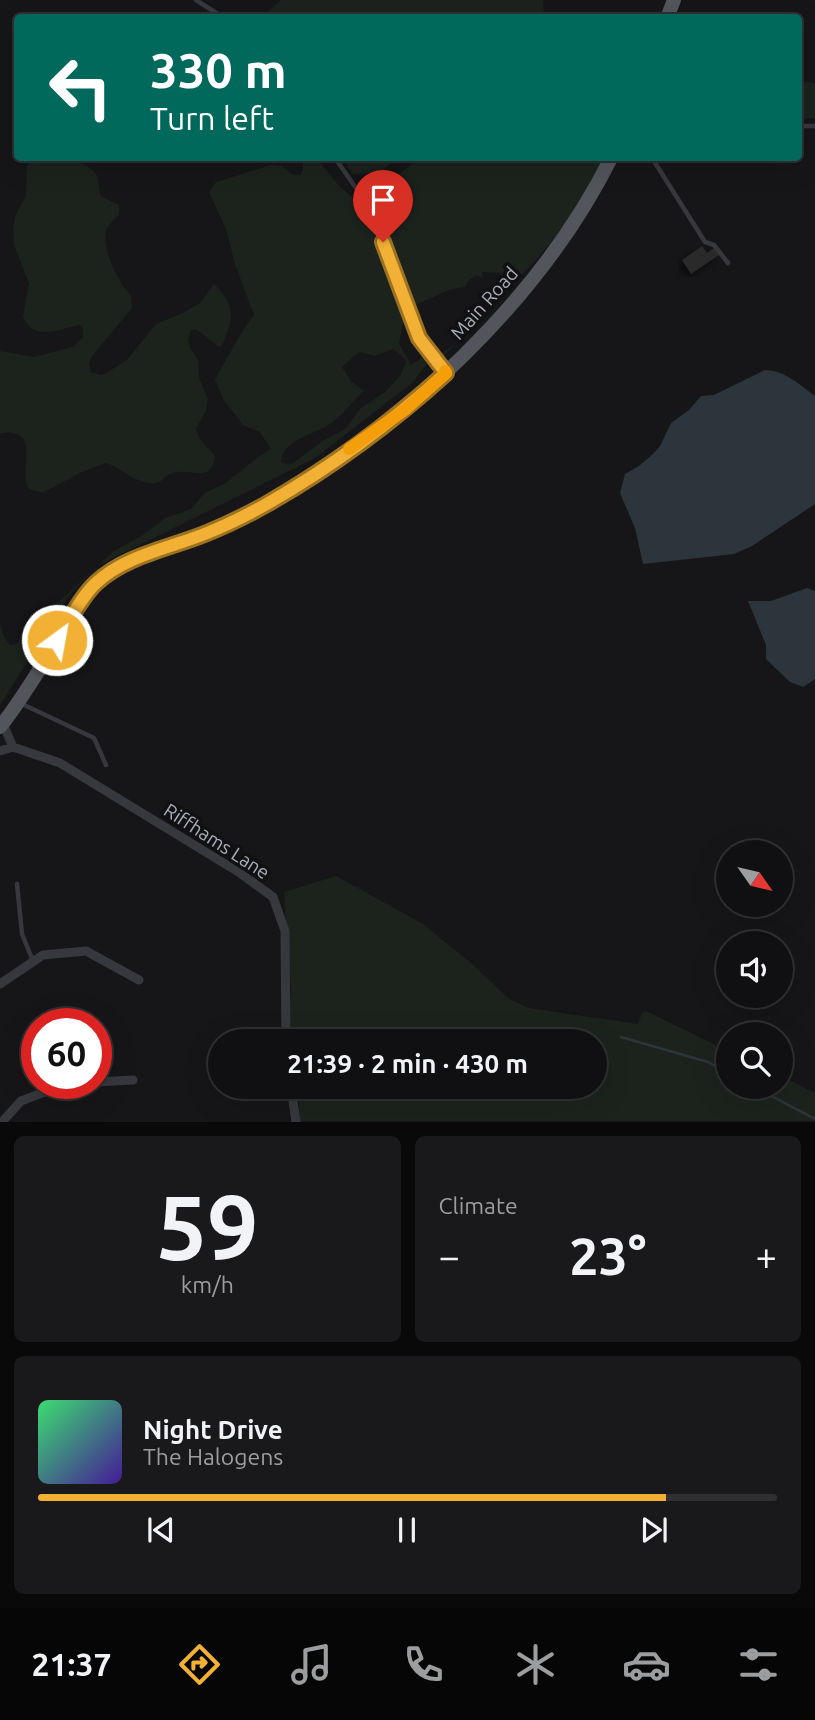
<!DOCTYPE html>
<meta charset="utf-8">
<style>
body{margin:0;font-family:Ubuntu,sans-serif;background:#19191b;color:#f1f3f6;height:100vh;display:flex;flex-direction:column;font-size:26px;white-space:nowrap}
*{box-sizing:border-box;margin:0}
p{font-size:23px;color:#9c9d9f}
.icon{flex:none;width:38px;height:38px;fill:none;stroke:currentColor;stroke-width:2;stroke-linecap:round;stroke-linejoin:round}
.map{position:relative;height:1122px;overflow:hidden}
.drawer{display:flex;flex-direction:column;gap:14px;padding:14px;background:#09090a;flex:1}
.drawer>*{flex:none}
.hud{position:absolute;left:14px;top:14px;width:788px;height:147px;border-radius:7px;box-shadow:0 7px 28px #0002,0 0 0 2px #303032;background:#00695c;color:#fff;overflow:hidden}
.needle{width:46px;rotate:124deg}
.tools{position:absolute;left:716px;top:840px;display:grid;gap:14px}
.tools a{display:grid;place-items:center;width:77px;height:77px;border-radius:50%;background:#101012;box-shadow:0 7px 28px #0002,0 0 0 2px #303032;font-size:35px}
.speed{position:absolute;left:21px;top:1008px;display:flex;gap:14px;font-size:35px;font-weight:700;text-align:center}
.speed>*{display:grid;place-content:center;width:91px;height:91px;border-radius:50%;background:#101012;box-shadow:0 7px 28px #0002,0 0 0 2px #303032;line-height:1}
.speed .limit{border:10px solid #d22;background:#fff;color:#111}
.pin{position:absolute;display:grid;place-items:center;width:60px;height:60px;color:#fff;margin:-72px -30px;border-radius:50% 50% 50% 0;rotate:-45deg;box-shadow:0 0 7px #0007}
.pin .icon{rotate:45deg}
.me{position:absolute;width:77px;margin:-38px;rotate:32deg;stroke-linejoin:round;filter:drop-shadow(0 0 5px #0008)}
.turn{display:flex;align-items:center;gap:24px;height:147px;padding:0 21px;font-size:32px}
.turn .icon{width:91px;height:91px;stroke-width:2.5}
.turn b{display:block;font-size:49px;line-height:60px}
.big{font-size:52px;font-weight:600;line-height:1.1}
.drawer .card{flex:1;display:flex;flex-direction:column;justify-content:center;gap:10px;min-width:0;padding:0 24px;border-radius:10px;background:#19191b}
.drawer .dial{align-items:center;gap:0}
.dial b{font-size:91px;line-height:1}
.song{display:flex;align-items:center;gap:21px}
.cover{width:84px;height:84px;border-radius:10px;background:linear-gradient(135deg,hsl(140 70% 55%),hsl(260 70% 35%))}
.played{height:7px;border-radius:4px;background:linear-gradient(90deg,#f2b134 85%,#303032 85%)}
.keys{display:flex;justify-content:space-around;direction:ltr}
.heat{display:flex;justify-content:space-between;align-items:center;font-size:38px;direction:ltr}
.drawer .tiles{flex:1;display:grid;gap:14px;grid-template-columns:1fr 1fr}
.card:last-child{grid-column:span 2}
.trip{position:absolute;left:208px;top:1029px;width:399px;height:70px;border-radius:35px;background:#101012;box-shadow:0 7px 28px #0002,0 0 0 2px #303032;font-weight:600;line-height:70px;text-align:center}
.menu{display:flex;height:112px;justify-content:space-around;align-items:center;background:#060607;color:#9c9d9f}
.menu .icon{width:49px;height:49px}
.menu .on{color:#f2b134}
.menu b{font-size:32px;color:#f1f3f6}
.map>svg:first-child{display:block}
.green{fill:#1c231d;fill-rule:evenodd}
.water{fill:#2c353c}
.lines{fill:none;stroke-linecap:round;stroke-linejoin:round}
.stream{stroke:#2c353c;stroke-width:2.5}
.building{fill:#29292c;filter:url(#shadow)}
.lane{stroke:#37383d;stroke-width:4.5}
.street{stroke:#37383d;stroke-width:9}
.primary{stroke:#53555c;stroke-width:14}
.route-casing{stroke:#9d7322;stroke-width:18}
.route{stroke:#f2b134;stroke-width:12}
.slow{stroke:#f59e0b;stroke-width:12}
.labels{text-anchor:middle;stroke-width:7;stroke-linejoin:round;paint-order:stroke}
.street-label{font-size:19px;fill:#a8adb8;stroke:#111113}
</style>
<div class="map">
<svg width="815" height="1122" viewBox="0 0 815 1122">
<defs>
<filter id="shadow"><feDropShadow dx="-4" dy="4" stdDeviation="3.5" flood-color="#0009"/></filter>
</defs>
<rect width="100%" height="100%" fill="#161618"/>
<!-- green -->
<path class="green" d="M281,0h262l1,17h-282z
M798,81l17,2v35l-17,1z
M32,158c16,-1 55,1 64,16 3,6 3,16 5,22l18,9v9c-4,6 -12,11 -13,18 -4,19 13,51 25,64l1,12 -40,48 -3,8 2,8 10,3 5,-2 21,-13 29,-36 27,-11 17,-10 14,-19c23,22 19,36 8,62h-4l-22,-17 -5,1 -3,9 2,9 8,12 1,18 9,21 -2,11 -10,19 3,9 16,18c-5,36 -33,0 -55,26 -21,6 -35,-13 -54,-19l-24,9 -40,21 -13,-4c-12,-18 15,-62 -29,-56v-82l34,6 39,-10 10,-10v-9l-3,-3c-20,3 -45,18 -57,-8l6,-34 -15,-38 -1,-18 3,-13 10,-18 1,-30z
M303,158h13l24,29 12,10 22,33 30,88 -5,26 12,21 12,-8 4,7 -15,19 -97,75 -216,107 -29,29 -70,111v-81l4,13 6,8 7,-1 10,-21 35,-24 52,-48 29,-16 22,-17 26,-9 14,-16 21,-10 32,-26 13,-8 -11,-17 -17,-7 -20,-26 -8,-20 27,-47 12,-17 -19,-51 -9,-35 -17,-37 7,-10 55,-17 11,1 11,9h7l3,-5zM393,349l12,10 1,4 -6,13 -15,16 -24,16 -16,21 -22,12 -30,22 -4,2 -8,-3c1,-21 30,-27 46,-36 13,-8 25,-24 37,-35l-14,-11 -8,-13 17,-15 15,4z
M342,158h55l-17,15 -27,1z
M419,158h184c-22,44 -47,84 -83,118l-9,-5 -10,2 -19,-1 1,6 -6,-3 -9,6 -3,6 -14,2 -40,18 10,29 16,18 6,-1 15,-12 -18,18 -5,-2 -16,-21 -33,-100 10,-18 -5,-37z
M336,876l87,48 48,39 37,35 20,10 110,16 4,-11 4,-2 82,40v36h52l1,-11 34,17v28h-515l-2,-34h297v-46h-303l-4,-17 3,-34 -7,-98z"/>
<!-- water -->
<path class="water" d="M765,370c19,0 35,15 50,26v108l-63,42 -18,8 -91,10 -8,-36 -15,-35 5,-19 14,-8 14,-12 7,-8 11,-23 18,-13 12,-14 13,-1z
M807,588l8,3v88l-12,8 -13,-5 -24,-23v-14l-18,-44h23z"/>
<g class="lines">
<!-- stream -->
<path class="stream" d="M621,1037l87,25 20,11
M754,1087l61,32"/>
</g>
<!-- building -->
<path class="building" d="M702,246l5,7 7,-5 5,7 -28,19 -9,-14z"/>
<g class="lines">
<!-- lane -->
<path class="lane" d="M196,0l28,18
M798,126h17
M335,158l30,43 10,21 17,39 27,76 24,32
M652,158l48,76 5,8 9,3 14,18
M20,703l74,35 12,27
M17,884l5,50 11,27"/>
<!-- street -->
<path class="street" d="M3,724l10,23
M0,751l13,-4 47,16 180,110 33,24 12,34 1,110
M0,984l43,-29 43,-4 53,29
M96,1082l37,-2
M291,1087l5,35
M2,1122l19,-21 47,-18"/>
<!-- primary -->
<path class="primary" d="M667,18l7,-18
M0,727c24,-30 43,-64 64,-97 10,-16 19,-35 33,-48 30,-26 74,-34 111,-49 19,-8 38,-18 57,-28 138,-77 275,-205 346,-347"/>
</g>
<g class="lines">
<!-- route casing -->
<g class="route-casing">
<path id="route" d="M57,640c12,-18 23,-42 39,-57 30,-28 75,-35 111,-50 20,-8 40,-18 58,-28 65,-37 126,-82 181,-132l-27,-35 -36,-96"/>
</g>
<!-- route -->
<use href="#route" class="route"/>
<!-- slow -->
<path class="slow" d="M349,449l57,-40 40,-36 -1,-2"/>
</g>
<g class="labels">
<!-- street labels -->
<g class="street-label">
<text transform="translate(484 303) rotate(-48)" y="7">Main Road</text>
<text transform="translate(217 841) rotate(33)" y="7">Riffhams Lane</text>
</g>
</g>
</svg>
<div class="tools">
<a><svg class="needle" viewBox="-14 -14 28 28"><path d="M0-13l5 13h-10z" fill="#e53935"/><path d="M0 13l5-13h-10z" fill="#9c9d9f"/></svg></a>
<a><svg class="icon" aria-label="sound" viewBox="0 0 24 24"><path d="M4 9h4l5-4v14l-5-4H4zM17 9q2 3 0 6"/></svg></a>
<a><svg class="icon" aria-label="search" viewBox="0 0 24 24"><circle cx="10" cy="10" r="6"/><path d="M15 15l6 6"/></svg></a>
</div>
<div class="speed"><div class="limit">60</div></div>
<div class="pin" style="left:383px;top:242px;background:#d93025"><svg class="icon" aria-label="arrive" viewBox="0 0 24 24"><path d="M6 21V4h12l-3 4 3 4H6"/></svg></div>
<svg class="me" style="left:57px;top:640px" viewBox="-20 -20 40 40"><circle r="17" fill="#f2b134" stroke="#fff" stroke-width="3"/><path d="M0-11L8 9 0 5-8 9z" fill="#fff"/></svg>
<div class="trip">21:39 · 2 min · 430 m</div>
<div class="hud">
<div class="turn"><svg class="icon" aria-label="left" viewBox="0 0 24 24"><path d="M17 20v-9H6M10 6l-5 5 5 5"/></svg><div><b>330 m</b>Turn left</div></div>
</div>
</div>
<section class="drawer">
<div class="tiles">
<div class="card dial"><b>59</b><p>km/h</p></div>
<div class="card"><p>Climate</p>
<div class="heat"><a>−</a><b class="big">23°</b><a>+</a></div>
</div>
<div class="card">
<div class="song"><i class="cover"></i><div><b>Night Drive</b><p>The Halogens</p></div></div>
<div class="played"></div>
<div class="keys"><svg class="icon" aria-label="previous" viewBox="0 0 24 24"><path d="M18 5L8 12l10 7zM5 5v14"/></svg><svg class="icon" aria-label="pause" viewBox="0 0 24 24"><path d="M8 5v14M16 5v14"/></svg><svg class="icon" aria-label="next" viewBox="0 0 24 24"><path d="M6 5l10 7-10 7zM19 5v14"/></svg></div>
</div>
</div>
</section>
<nav class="menu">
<b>21:37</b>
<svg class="icon on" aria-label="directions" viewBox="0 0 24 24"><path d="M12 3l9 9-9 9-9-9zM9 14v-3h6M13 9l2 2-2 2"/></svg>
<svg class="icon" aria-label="music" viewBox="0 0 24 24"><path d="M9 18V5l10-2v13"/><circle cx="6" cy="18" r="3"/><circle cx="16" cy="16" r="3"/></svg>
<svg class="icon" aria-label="phone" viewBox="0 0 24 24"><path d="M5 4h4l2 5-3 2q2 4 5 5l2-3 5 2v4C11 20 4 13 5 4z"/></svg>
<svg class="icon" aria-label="climate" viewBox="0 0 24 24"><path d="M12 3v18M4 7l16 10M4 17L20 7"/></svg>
<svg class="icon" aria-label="car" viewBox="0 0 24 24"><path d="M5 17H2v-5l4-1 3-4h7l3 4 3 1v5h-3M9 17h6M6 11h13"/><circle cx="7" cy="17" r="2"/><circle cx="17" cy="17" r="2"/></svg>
<svg class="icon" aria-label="filters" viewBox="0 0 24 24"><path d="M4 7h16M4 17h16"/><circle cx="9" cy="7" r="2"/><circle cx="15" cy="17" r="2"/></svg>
</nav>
